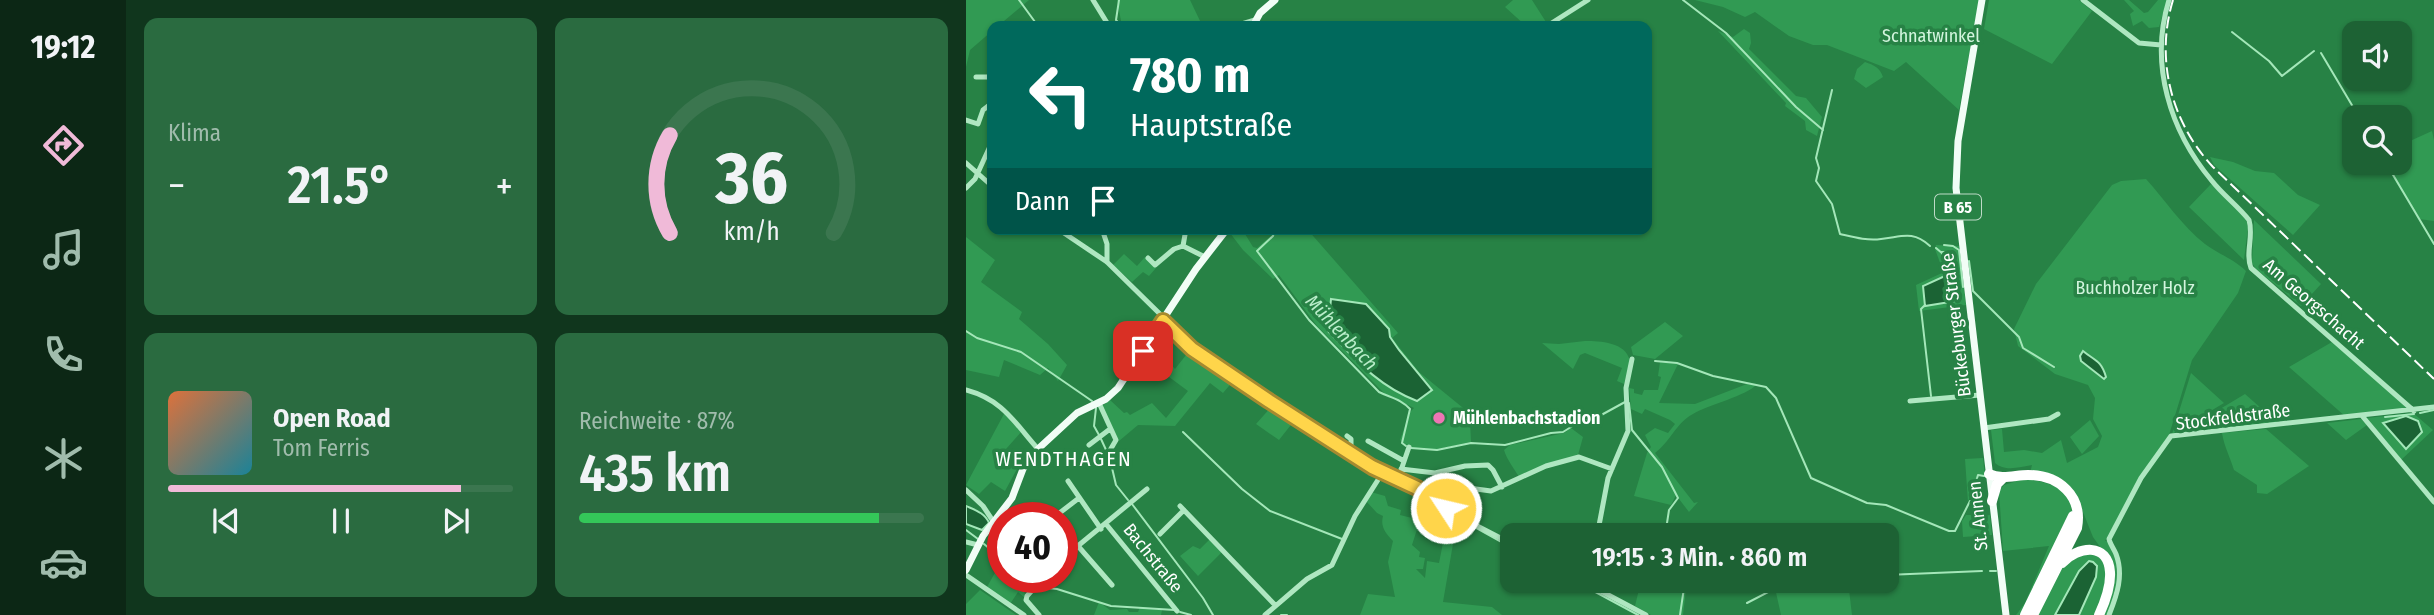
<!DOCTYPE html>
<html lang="de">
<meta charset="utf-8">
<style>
body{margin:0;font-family:"Fira Sans Condensed",sans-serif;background:#2a6b40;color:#f1f3f6;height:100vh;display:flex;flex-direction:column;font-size:26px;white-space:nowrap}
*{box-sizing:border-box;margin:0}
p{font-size:23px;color:#a0bcac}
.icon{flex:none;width:38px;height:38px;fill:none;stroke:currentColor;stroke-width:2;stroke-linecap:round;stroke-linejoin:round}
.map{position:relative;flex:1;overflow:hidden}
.panel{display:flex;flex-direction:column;gap:18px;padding:18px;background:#10361d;width:840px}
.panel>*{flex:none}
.banner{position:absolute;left:21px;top:21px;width:665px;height:214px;border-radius:14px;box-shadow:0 2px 5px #0004;background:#00695c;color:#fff;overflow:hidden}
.buttons{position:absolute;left:1376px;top:21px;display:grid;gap:14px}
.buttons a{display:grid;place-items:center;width:70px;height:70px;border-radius:14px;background:#1d6234;box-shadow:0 2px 5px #0004;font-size:35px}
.speed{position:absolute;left:21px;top:502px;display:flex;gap:14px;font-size:35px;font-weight:700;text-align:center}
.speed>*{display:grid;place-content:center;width:91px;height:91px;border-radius:50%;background:#1d6234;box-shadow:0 2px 5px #0004;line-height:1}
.speed .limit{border:10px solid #d22;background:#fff;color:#111}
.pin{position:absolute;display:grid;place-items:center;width:60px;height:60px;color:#fff;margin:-30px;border-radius:14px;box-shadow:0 4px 10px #0006}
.me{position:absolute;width:77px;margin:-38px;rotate:305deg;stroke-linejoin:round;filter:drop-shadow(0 0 5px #0008)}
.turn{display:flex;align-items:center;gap:24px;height:147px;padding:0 28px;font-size:32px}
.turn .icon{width:91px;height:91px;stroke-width:2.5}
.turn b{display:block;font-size:49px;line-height:60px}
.then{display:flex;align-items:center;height:66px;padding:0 28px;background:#0003;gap:14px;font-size:26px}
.big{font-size:52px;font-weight:600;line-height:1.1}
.panel .card{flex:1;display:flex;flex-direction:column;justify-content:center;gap:10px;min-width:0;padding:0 24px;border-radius:14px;background:#2a6b40}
.panel .dial{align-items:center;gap:0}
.dial svg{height:182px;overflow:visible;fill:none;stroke:#3b764f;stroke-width:7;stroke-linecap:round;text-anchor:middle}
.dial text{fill:#f1f3f6;stroke:none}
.song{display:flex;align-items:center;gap:21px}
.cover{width:84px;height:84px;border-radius:10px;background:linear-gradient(135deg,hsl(20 70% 55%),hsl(190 70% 35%))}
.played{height:7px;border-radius:4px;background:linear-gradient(90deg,#f0bad8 85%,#3b764f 85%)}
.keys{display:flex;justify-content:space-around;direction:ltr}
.heat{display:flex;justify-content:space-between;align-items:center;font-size:38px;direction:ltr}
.charge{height:10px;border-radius:5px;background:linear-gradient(90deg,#34c759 87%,#3b764f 0)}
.panel .tiles{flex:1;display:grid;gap:18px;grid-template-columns:repeat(2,1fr)}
.trip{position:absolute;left:534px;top:523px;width:399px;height:70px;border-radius:14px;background:#1d6234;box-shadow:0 2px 5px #0004;font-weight:600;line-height:70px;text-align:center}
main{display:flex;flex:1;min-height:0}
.tab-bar{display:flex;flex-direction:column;width:126px;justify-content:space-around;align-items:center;background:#0c2715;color:#a0bcac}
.tab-bar .icon{width:49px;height:49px}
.tab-bar .selected{color:#f0bad8}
.tab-bar b{font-size:32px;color:#f1f3f6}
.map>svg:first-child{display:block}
.green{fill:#319a53}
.water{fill:#1b6334;stroke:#a4e7b9;stroke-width:2}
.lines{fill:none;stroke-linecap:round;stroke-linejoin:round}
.stream{stroke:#a4e7b9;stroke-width:2}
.minor{stroke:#afe7c1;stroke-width:5}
.major{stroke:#f1fdf6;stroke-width:7}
.highway{stroke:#fff;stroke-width:10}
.rail{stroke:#fff;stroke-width:2;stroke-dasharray:12 5;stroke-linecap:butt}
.route-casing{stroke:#a68a30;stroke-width:18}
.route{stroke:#ffd54a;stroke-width:12}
.poi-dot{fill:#ef75b4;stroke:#278245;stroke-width:2.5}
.labels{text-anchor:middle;stroke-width:7;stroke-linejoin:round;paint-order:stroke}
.shield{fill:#278245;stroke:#bedac7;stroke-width:2}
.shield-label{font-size:16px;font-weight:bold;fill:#fff}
.park-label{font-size:18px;fill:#d3f5de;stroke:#278245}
.street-label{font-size:18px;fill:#fff;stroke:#278245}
.poi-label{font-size:18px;font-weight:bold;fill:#fff;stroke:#278245;text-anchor:start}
.water-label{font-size:19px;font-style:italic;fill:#bbeecb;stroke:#278245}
.quarter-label{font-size:21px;letter-spacing:2px;fill:#fff;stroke:#278245}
</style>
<main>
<nav class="tab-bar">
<b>19:12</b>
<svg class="icon selected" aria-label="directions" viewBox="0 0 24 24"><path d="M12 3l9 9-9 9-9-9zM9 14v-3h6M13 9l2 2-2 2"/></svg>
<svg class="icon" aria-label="music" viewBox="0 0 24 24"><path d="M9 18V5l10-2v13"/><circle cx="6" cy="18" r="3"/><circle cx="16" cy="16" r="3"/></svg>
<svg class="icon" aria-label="phone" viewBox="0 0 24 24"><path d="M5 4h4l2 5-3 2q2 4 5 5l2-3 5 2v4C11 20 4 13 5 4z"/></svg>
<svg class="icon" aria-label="climate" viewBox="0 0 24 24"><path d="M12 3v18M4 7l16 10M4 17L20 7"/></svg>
<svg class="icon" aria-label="car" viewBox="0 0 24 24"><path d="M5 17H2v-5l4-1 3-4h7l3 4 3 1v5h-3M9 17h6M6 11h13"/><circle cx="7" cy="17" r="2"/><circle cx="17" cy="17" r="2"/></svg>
</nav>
<section class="panel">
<div class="tiles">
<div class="card"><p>Klima</p>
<div class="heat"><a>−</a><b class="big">21.5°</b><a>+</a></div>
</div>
<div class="card dial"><svg viewBox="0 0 100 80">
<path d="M14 69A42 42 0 1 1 86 69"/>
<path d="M14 69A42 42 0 0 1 14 26" stroke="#f0bad8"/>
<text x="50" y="56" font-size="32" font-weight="700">36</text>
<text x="50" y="72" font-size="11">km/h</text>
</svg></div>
<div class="card">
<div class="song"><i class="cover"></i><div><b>Open Road</b><p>Tom Ferris</p></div></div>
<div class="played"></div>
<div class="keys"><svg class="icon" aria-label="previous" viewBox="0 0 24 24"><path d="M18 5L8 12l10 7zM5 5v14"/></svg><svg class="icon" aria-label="pause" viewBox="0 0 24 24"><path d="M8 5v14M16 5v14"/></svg><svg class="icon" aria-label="next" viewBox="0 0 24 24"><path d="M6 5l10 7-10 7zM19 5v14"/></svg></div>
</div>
<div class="card"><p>Reichweite · 87%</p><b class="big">435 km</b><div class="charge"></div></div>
</div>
</section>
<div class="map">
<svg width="1468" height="615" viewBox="0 0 1468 615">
<rect width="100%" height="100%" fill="#278245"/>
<!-- green -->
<path class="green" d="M0,0h63l-31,26h-6v5l-22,19 -4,17z
M151,0h73l11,23 -20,3h-59z
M547,0h19l14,22 -9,4h-11l-21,-19z
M729,0h284l-20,110 -53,-48 -12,9 -67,-26h-14l-24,-9 -34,-24 -10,5 -22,-10z
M1023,0h90l13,11 -40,53 -68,-35z
M1158,0h5l15,13 4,-1 10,-12h9l-8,27 -10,1 -7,-7 -9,5 -3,-12 4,-3z
M778,29l6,4 1,10 -2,6 47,47 10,2 16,19 -5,19 -11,-6 -1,-9 -20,-15 1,-3 -68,-72 15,6z
M899,62c9,3 15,6 18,15l-17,11 -12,-9 3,-10z
M1466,131l2,9v81l-15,-2 -35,-56h15v-17z
M1244,157l23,5 22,9 19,2 24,22 22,10 -27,30 -79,-70z
M1180,179c19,21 36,47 59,65 13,10 29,15 41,27l-8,22 -46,67 -23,75 -26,37 -38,69h5c15,30 14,43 1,74h-9l6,-57 -15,-21 -18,-45 -45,-19 2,-8c-12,2 -27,7 -37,-2l-4,-33 11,-1 2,23 20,-2 18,3 19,-13 6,23 31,-16 4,-11 -9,-17 2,-21 -7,-13 -33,-11 -37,-28 -4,-17 22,-45 76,-99 9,-4z
M1245,184l35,34 2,9 -4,33 -55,-53z
M1288,220l67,64 -20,22 -45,-37 -4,-6z
M265,229h11l11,18 4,1 16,-14 1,-5h33l91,104 -6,5 27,34 54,44 -3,5 1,21c-23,4 -52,16 -71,-2l10,-28 4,-4 -29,-14 -68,-68 -38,-51 -6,4 -30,-29 -13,-17z
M0,237l29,23 -14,22 41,30 -3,7 29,25 19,21 -9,16 -10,-13 -8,7 -36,-15 -5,17 -33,-7z
M970,245l23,1 7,59 -47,6 -3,-26 26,-12 1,-2 -8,-22z
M158,254l13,12 8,-9 11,11 -7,8 -6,-4 -11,10 -19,-17z
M699,322l18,14 -28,23 -22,-4 -2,-8z
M619,341c15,0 41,1 45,20l-6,23 -7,-3 5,-13 -37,-15 -5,2 -7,14 -31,-26 17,1z
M1366,342l77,66 -63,9 -57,-50z
M186,343l23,26 15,-19 44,30 -11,13 -13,-10 -35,43 -37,-1 -19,16 -17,-35 8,-6 14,13 3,-1 3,3 22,-12 14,15 22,-27 -46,-34z
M694,362l18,2 -19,39 36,1 52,-20 9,1c-8,10 -48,20 -63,29 -17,9 -23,28 -38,39l39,50 4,-1 -9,10 -13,-17 -5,10 -37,-9 13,-43 4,-6 -6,-12 10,-7 13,5 7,-9 -5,-4 -25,-11 -3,5 -11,-5 -2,-21 5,1v4l8,2 2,-5h14l3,-13 -3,-1z
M1225,373l33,30 -52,31z
M1279,394l34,30 -99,9z
M306,406l22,15 -15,19 -23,-16z
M39,412l17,19 -24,27 14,6v2l5,3 -12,22 -14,-9 -12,12 -13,-9z
M1447,413l20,17 -32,30 -34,-42z
M1395,419l6,6 -21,15 -19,-17z
M1124,420l9,16 -17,18 -12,-17z
M605,428l12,9 -5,18 -59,22c-5,-9 -12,-17 -15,-27l6,-5 54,-12z
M1300,429l43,37 -42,28 -10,-1v-8l-23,-15c-4,-13 -10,-24 -12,-37z
M1017,458l2,19 -7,-2 -10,27 -3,-43z
M1052,478c22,3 54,6 54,34l-50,103h-6l9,-12 24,-57 -46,5 -4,-60 5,-6 10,-3z
M405,492l14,4 3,10 13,4 -1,5 20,5 -8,25 8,7 -1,5 6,1 -2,11h-7l9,9 2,-17 12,2 4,-20 10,1 -10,58 49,5 10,8h-142l8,-21 27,3 -7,-35 5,-21c-7,-7 -13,-14 -10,-25l-6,-3 -11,-12z
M1009,512l5,4 10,-1 2,20 -29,2 -1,-16 4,-6h7z
M244,539l12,13 -24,24 -18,-20 13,-10 7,3z
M1111,552l23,3 9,19 -11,41h-19l17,-38 -17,-6 -24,44h-19l24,-45z
M35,562l2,16c13,0 16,6 23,17l-1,3 -7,-6 -8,12 -23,-17z
M675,581h46l-4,34h-32l-16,-9z
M830,581h52l4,34h-71l-6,-27z
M14,590l36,25h-50v-11z
M133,602l11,8 17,-1 2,3h9l2,-5 22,3 -1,5h-67z"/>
<!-- water -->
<path class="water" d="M976,252h10l4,49 -31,5 -2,-20 22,-10 1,-4z
M365,299l35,5 23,25 1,8 9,13 33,40 -15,11c-39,-15 -61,-41 -89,-70z
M1117,351c12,10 18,9 23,26l-2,2 -23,-18 -1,-5z
M1440,416l12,5 4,11 -16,17 -23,-26z
M0,506c9,4 19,7 23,17l-7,7 -16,-6z
M1123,561l4,1 4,4 -1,11 -17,38h-24l24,-44z"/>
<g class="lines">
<!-- stream -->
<path class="stream" d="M53,0l19,26
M153,0l-3,20 5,6
M717,0l43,33 70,74 27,23
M1266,32l37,29 13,15 32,-25
M24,47l2,2
M1355,53l38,64
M866,90l-16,68 3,10 -3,13 16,23 8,30c13,3 27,7 41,5 21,-2 31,-9 49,7
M1420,163l48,81
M309,229l-2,7 -16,15 52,69 70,72c12,6 22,7 31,17l-8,34 4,3
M978,245l9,1 6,4 4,37
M970,248l7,6
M1003,261l4,30 46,46 4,11 31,19
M959,305l-4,4 10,87
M0,331l11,7 44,14 71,49
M689,361l22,2 36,13 53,11 10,11 35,80 56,25 19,2 63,26h6l15,-30
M663,403l3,27 30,37 16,31 -9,12 -4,26
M130,408l-2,18 5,9
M1454,413l14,-3
M1419,417l29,-3
M217,432l59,57 28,22 72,28
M135,439l6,13
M445,448l26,2 34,-7 34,2 46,-12 12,-1 16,-10 15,-3 31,-17
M143,455l7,30 12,15
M1009,485l3,-10 6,1
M166,504l71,94 10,17
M510,528l36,20
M0,530l12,9
M18,544l19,16
M1024,571h6
M920,575l96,-4
M56,578l10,8
M609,581l63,34
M73,587l18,2 54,17 64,4
M781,603l33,-17 17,-5
M214,612l11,3
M315,615h6
M714,615l5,-34"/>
<!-- minor -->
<path class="minor" d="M127,0l16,26
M1117,0l56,43 22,2
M1203,0c-20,64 1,131 43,181 11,14 26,25 37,39 5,16 -4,33 2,48l163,143
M223,26l17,-2 29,2 20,-6
M581,26l41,-26
M10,77h16
M0,120l12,4 5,-14 9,-7
M0,163l26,23
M0,188l9,-9 17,-37
M92,229l49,33 57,56
M136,229l5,15v18
M217,246l22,11
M182,258l7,7 19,-16 9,-3 3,-17
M197,321l29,28 130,86 50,32 45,21 39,27 56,29
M0,390c37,10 48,32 72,59
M944,401l70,-6
M133,403l17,37 -7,12 -10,7
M1397,417l71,85
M1018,428l65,-9 9,-5
M381,436l4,3v8l-3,5
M402,441l36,20
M123,445l21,-16
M435,469l34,4 30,-7 23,-1 5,5 9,17
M432,479l11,-32
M102,481l33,48
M0,490l17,16 10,15
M214,506l95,99
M477,506l12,-14 6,-5 30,4 55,-25 33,-9 33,12
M74,510l6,8
M87,518l26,-20
M140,524l71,87
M194,534l24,-24
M631,536l11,-58 20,-47 -2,-43 6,-29
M0,542l12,3
M112,546l34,39
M96,559l85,-70
M0,575l58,40
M616,581l64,34
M73,615l-13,-15 1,-4 16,-18
M299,615l42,-36 25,-14 23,-49 28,-44
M1143,615c8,-20 15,-40 7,-61 -2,-5 -6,-10 -7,-15l32,-61 30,-42 263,-29"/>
<!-- major -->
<path class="major" d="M1016,0l-24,141 -2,47 50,427
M287,26l7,-13 15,-13
M0,570l17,-34 29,-38 11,-29 15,-20 39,-36 29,-14 12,-11 78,-119 31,-40"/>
<!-- highway -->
<path class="highway" d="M1023,474c13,6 26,1 39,1 31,0 55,21 49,53l-44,87
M1026,501l5,-17 7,-7
M1096,563c16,-17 46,-21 48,9 1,15 -5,30 -11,43
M1059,615l48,-99"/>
<!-- rail -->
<path class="rail" d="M1207,0c-18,59 -2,122 40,167l221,212"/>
</g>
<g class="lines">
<!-- route casing -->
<g class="route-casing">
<path id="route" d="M177,351l20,-30 29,28 77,52 103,66 45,21 29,20"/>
</g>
<!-- route -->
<use href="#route" class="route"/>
</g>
<!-- markers -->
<circle class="poi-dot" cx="473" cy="418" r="7"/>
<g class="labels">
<!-- shield labels -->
<rect class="shield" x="969" y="194.5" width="46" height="25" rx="5"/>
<g class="shield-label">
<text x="992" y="213">B 65</text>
</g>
<!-- park labels -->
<g class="park-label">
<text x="965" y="42">Schnatwinkel</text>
<text x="1169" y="294">Buchholzer Holz</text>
</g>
<!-- street labels -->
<g class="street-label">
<text transform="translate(1348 304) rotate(41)" y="6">Am Georgschacht</text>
<text transform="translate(990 325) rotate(-97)" y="6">Bückeburger Straße</text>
<text transform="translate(1267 417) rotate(-7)" y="6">Stockfeldstraße</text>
<text transform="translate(1012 516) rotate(-96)" y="6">St. Annen</text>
<text transform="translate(187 558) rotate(51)" y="6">Bachstraße</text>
</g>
<!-- poi labels -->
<g class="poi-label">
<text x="487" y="424">Mühlenbachstadion</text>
</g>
<!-- water labels -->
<g class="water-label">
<text transform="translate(376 332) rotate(47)" y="7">Mühlenbach</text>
</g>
<!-- quarter labels -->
<g class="quarter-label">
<text x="98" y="466">WENDTHAGEN</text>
</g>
</g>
</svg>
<div class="buttons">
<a><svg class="icon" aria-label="sound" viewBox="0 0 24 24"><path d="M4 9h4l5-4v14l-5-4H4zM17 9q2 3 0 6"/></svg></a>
<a><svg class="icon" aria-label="search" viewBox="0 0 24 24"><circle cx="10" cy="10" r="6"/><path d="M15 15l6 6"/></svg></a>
</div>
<div class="speed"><div class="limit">40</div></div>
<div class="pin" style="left:177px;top:351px;background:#d93025"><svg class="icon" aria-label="arrive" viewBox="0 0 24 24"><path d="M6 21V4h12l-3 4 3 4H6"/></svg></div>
<svg class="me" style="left:480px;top:508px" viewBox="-20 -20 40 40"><circle r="17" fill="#ffd54a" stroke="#fff" stroke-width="3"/><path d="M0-11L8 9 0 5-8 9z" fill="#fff"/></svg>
<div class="trip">19:15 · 3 Min. · 860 m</div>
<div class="banner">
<div class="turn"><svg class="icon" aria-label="left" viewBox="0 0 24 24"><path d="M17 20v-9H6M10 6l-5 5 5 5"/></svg><div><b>780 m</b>Hauptstraße</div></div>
<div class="then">Dann<svg class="icon" aria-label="arrive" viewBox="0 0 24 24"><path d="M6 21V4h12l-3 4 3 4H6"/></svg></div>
</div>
</div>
</main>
